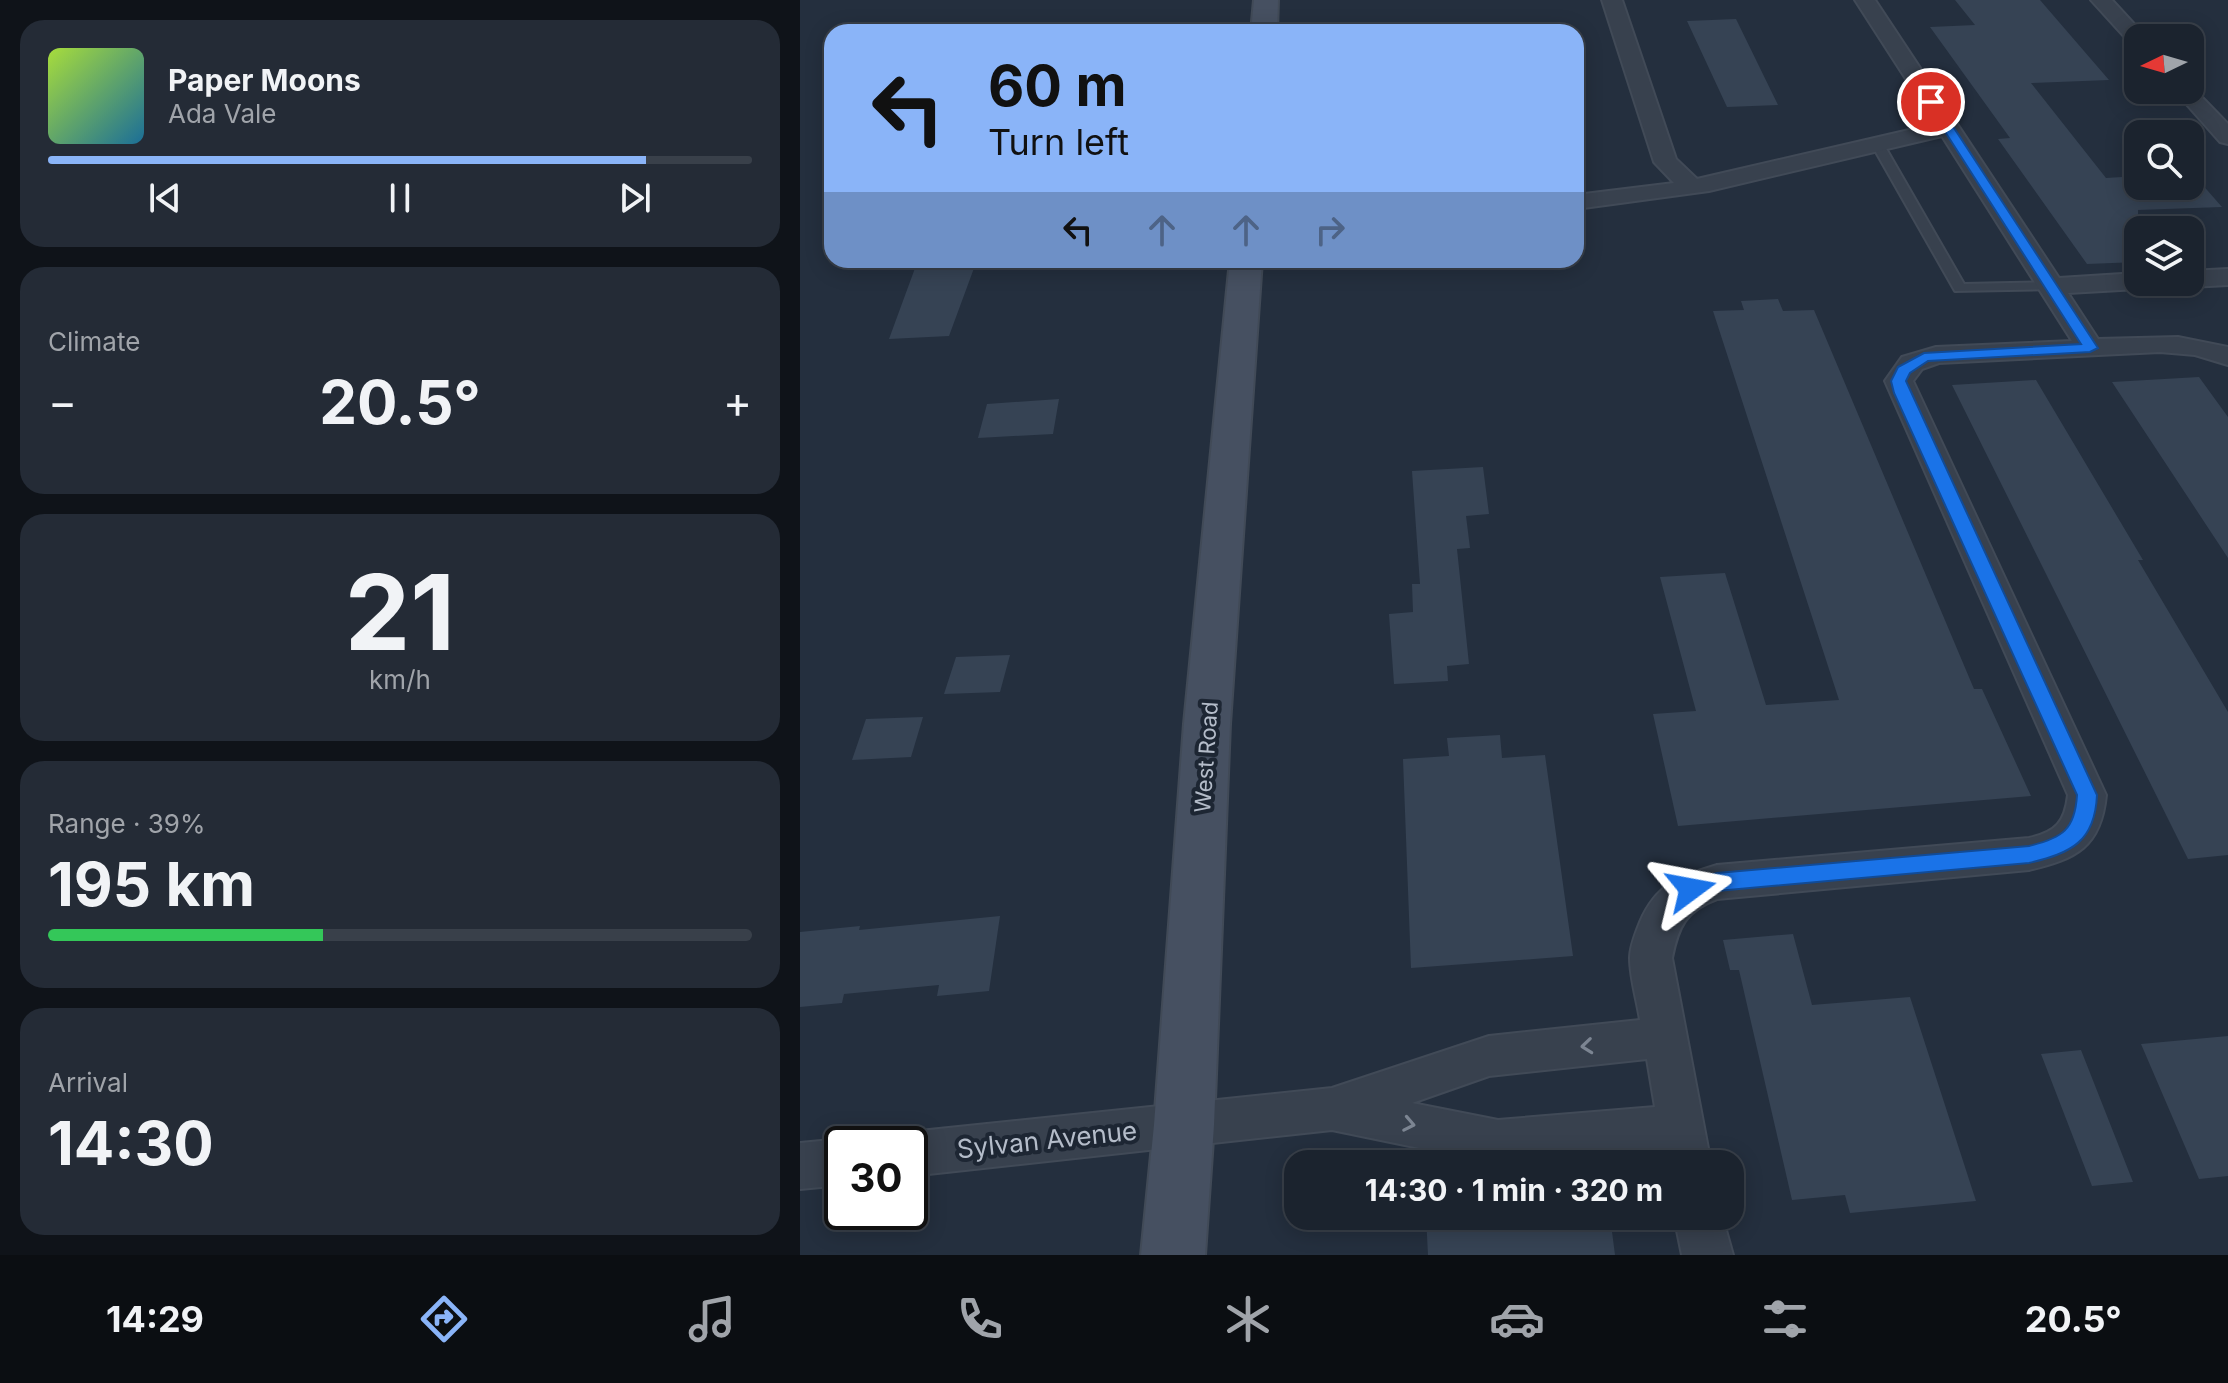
<!DOCTYPE html>
<meta charset="utf-8">
<style>
body{margin:0;font-family:Inter,sans-serif;background:#242b36;color:#f1f3f6;height:100vh;display:flex;flex-direction:column;font-size:30px;white-space:nowrap}
*{box-sizing:border-box;margin:0}
p{font-size:26px;color:#a0a4aa}
.icon{flex:none;width:44px;height:44px;fill:none;stroke:currentColor;stroke-width:2;stroke-linecap:round;stroke-linejoin:round}
.map{position:relative;flex:1;overflow:hidden}
.details{display:flex;flex-direction:column;gap:20px;padding:20px;background:#0f1319;width:800px}
.details>*{flex:none}
.top-card{position:absolute;left:24px;top:24px;width:760px;height:244px;border-radius:24px;box-shadow:0 4px 20px #0003,0 0 0 2px #39404a;background:#8ab4f8;color:#111;overflow:hidden}
.needle{width:52px;rotate:265deg}
.controls{position:absolute;left:1324px;top:24px;display:grid;gap:16px}
.controls a{display:grid;place-items:center;width:80px;height:80px;border-radius:16px;background:#1b232e;box-shadow:0 4px 20px #0003,0 0 0 2px #39404a;font-size:40px}
.speed{position:absolute;left:24px;top:1126px;display:flex;gap:16px;font-size:40px;font-weight:700;text-align:center}
.speed>*{display:grid;place-content:center;width:104px;height:104px;border-radius:50%;background:#1b232e;box-shadow:0 4px 20px #0003,0 0 0 2px #39404a;line-height:1}
.speed .limit{border:4px solid #111;border-radius:12px;background:#fff;color:#111}
.pin{position:absolute;display:grid;place-items:center;width:68px;height:68px;color:#fff;margin:-34px;border:4px solid #fff;border-radius:50%;box-shadow:0 2px 8px #0007}
.me{position:absolute;width:88px;margin:-44px;rotate:77deg;stroke-linejoin:round;filter:drop-shadow(0 0 6px #0008)}
.turn{display:flex;align-items:center;gap:28px;height:168px;padding:0 32px;font-size:36px}
.turn .icon{width:104px;height:104px;stroke-width:2.5}
.turn b{display:block;font-size:56px;line-height:68px}
.lanes{display:flex;align-items:center;height:76px;padding:0 32px;background:#0003;justify-content:center;gap:40px;direction:ltr}
.lanes .off{opacity:.35}
.big{font-size:60px;font-weight:700;line-height:1.1}
.details .card{flex:1;display:flex;flex-direction:column;justify-content:center;gap:12px;min-width:0;padding:0 28px;border-radius:24px;background:#242b36}
.details .dial{align-items:center;gap:0}
.dial b{font-size:104px;line-height:1}
.song{display:flex;align-items:center;gap:24px}
.cover{width:96px;height:96px;border-radius:12px;background:linear-gradient(135deg,hsl(80 70% 55%),hsl(200 70% 35%))}
.played{height:8px;border-radius:4px;background:linear-gradient(90deg,#8ab4f8 85%,#39404a 85%)}
.keys{display:flex;justify-content:space-around;direction:ltr}
.heat{display:flex;justify-content:space-between;align-items:center;font-size:44px;direction:ltr}
.charge{height:12px;border-radius:6px;background:linear-gradient(90deg,#34c759 39%,#39404a 0)}
.trip{position:absolute;left:484px;top:1150px;width:460px;height:80px;border-radius:24px;background:#1b232e;box-shadow:0 4px 20px #0003,0 0 0 2px #39404a;font-weight:700;line-height:80px;text-align:center}
.tab-bar{display:flex;height:128px;justify-content:space-around;align-items:center;background:#0b0e12;color:#a0a4aa}
.tab-bar .icon{width:56px;height:56px}
.tab-bar .on{color:#8ab4f8}
.tab-bar b{font-size:36px;color:#f1f3f6}
main{display:flex;flex:1;min-height:0}
.map>svg:first-child{display:block}
.building{fill:#364354}
.lines{fill:none;stroke-linecap:round;stroke-linejoin:round}
.lane-casing{stroke:#414a57;stroke-width:4}
.street-casing{stroke:#414a57;stroke-width:4}
.secondary-casing{stroke:#414a57;stroke-width:4}
.lane{fill:#38414e;fill-rule:evenodd}
.street{fill:#38414e;fill-rule:evenodd}
.secondary{fill:#465061;fill-rule:evenodd}
.oneway{stroke:#7c8592}
.route{fill:#1a73e8;stroke:#114b97;stroke-width:2}
.labels{text-anchor:middle;stroke-width:8;stroke-linejoin:round;paint-order:stroke}
.street-label{font-size:22px;fill:#b4bcc9;stroke:#1d2633}
.near-street-label{font-size:26px;fill:#b4bcc9;stroke:#1d2633}
</style>
<main>
<section class="details">
<div class="card">
<div class="song"><i class="cover"></i><div><b>Paper Moons</b><p>Ada Vale</p></div></div>
<div class="played"></div>
<div class="keys"><svg class="icon" aria-label="previous" viewBox="0 0 24 24"><path d="M18 5L8 12l10 7zM5 5v14"/></svg><svg class="icon" aria-label="pause" viewBox="0 0 24 24"><path d="M8 5v14M16 5v14"/></svg><svg class="icon" aria-label="next" viewBox="0 0 24 24"><path d="M6 5l10 7-10 7zM19 5v14"/></svg></div>
</div>
<div class="card"><p>Climate</p>
<div class="heat"><a>−</a><b class="big">20.5°</b><a>+</a></div>
</div>
<div class="card dial"><b>21</b><p>km/h</p></div>
<div class="card"><p>Range · 39%</p><b class="big">195 km</b><div class="charge"></div></div>
<div class="card"><p>Arrival</p><b class="big">14:30</b></div>
</section>
<div class="map">
<svg width="1428" height="1255" viewBox="0 0 1428 1255">
<rect width="100%" height="100%" fill="#242f3e"/>
<!-- building -->
<path class="building" d="M1155,0h85l69,80 -78,3 75,95 32,-2v10h52v-12h3l29,33 -84,3v52l-51,2 -89,-125 12,-1 -80,-111 45,-2z
M936,19l42,86 -51,2 -40,-86z
M118,260h59l-28,76 -60,3z
M978,299l5,12 31,-1 160,379h8l49,107 -353,30 -25,-112 43,-3 -36,-134 65,-4 41,132 73,-5 -126,-389 31,-1 -3,-9z
M1399,377l29,40v141l-116,-176z
M1236,380l107,180h-5l90,152v143l-40,4 -236,-474z
M259,399l-6,35 -75,4 9,-34z
M683,467l6,47 -23,2 4,32 -13,1 12,115 -22,2 1,15 -54,3 -5,-70 24,-2 -1,-28h8l-8,-113z
M210,655l-10,37 -56,2 12,-37z
M123,717l-12,40 -59,3 14,-41z
M700,735l2,23 43,-3 28,201 -162,12 -8,-209 46,-3 -2,-18z
M200,916l-11,75 -52,5 2,-11 -95,9 -2,9 -42,4v-75l60,-6 -1,4z
M993,934l19,71 98,-8 66,204 -126,12 -5,-18 -53,5 -53,-230h-9l-7,-30z
M1428,1036v140l-29,3 -58,-135z
M1281,1050l52,132 -41,4 -51,-132z
M626,1216h184l5,39h-187z"/>
<g class="lines">
<!-- lane casing -->
<g class="lane-casing">
<path id="lane" d="M1078,141l6,4 80,139 87,-2 5,1v6l-101,2 -83,-146z"/>
</g>
<!-- street casing -->
<g class="street-casing">
<path id="street" d="M802,0h20l54,159 21,20 238,-55 -80,-124h20l184,278 79,-5v9h12l-3,4 -9,3 -70,4 30,46 80,-2 50,10v18l-33,-10 -35,-3 -221,11 -17,6 -9,12 193,414c-5,52 -30,64 -77,75l-312,29c-31,11 -39,28 -45,59l39,206h-46l-3,-14 -165,14 -165,-34 -422,46v-32h-19l3,-6 16,-6 422,-44 157,-52 151,-16c-3,-20 -10,-42 -10,-62 0,-12 6,-26 10,-36 17,-39 39,-45 77,-57l312,-27c27,-6 36,-16 39,-43l-183,-414 17,-24 34,-10 136,-6 -130,-205 -233,55 -133,18v-14l98,-12 -20,-21zM847,1059l8,48 -157,13 -86,-17 77,-27z
M1291,0h21l35,38h-9v8l-7,-2z
M1390,85l38,39v20l-8,-2 -46,-52h16z
M1428,269v16l-38,2 -11,-5h11v-11z
M42,1139l12,5h-12v41l-42,4v-46z
M874,1216h48l11,39h-51z"/>
</g>
<!-- secondary casing -->
<g class="secondary-casing">
<path id="secondary" d="M454,0h24l-1,32h-26z
M430,260h32l-32,464 -16,401 -9,130h-64l13,-130 30,-401z"/>
</g>
<!-- lane -->
<use href="#lane" class="lane"/>
<!-- street -->
<use href="#street" class="street"/>
<!-- secondary -->
<use href="#secondary" class="secondary"/>
</g>
<!-- one-way arrows -->
<defs><path id="oneway-chevron" d="M-2-3.5L2.5 0L-2 3.5" fill="none" stroke-width="1.6" stroke-linecap="round" stroke-linejoin="round" transform="scale(2)"/></defs>
<g class="oneway">
<use href="#oneway-chevron" transform="translate(787 1046) rotate(174)"/>
<use href="#oneway-chevron" transform="translate(609 1124) rotate(11)"/>
</g>
<!-- route -->
<path class="route" d="M1131,98l6,4 161,246 -8,4 -162,9 -18,12 -4,8 191,414c-2,47 -26,58 -68,68l-312,28 -26,7 -8,-2 -3,-7 3,-6 34,-10 312,-27c33,-8 46,-16 48,-51l-183,-402 -3,-12 7,-14 26,-14 157,-9 -155,-242z"/>
<g class="labels">
<!-- street labels -->
<g class="street-label">
<text transform="translate(406 757) rotate(-86)" y="8">West Road</text>
</g>
<!-- near-street labels -->
<g class="near-street-label">
<text transform="translate(247 1140) rotate(-6)" y="9">Sylvan Avenue</text>
</g>
</g>
</svg>
<div class="controls">
<a><svg class="needle" viewBox="-14 -14 28 28"><path d="M0-13l5 13h-10z" fill="#e53935"/><path d="M0 13l5-13h-10z" fill="#a0a4aa"/></svg></a>
<a><svg class="icon" aria-label="search" viewBox="0 0 24 24"><circle cx="10" cy="10" r="6"/><path d="M15 15l6 6"/></svg></a>
<a><svg class="icon" aria-label="layers" viewBox="0 0 24 24"><path d="M12 4l9 5-9 5-9-5zM3 14l9 5 9-5"/></svg></a>
</div>
<div class="speed"><div class="limit">30</div></div>
<div class="pin" style="left:1131px;top:102px;background:#d93025"><svg class="icon" aria-label="arrive" viewBox="0 0 24 24"><path d="M6 21V4h12l-3 4 3 4H6"/></svg></div>
<svg class="me" style="left:891px;top:889px" viewBox="-20 -20 40 40"><path d="M0-17L14 15 0 8-14 15z" fill="#1a73e8" stroke="#fff" stroke-width="4"/></svg>
<div class="trip">14:30 · 1 min · 320 m</div>
<div class="top-card">
<div class="turn"><svg class="icon" aria-label="left" viewBox="0 0 24 24"><path d="M17 20v-9H6M10 6l-5 5 5 5"/></svg><div><b>60 m</b>Turn left</div></div>
<div class="lanes"><svg class="icon" aria-label="left" viewBox="0 0 24 24"><path d="M17 20v-9H6M10 6l-5 5 5 5"/></svg><svg class="icon off" aria-label="ahead" viewBox="0 0 24 24"><path d="M12 20V5M6 11l6-6 6 6"/></svg><svg class="icon off" aria-label="ahead" viewBox="0 0 24 24"><path d="M12 20V5M6 11l6-6 6 6"/></svg><svg class="icon off" aria-label="right" viewBox="0 0 24 24"><path d="M7 20v-9h11M14 6l5 5-5 5"/></svg></div>
</div>
</div>
</main>
<nav class="tab-bar">
<b>14:29</b>
<svg class="icon on" aria-label="directions" viewBox="0 0 24 24"><path d="M12 3l9 9-9 9-9-9zM9 14v-3h6M13 9l2 2-2 2"/></svg>
<svg class="icon" aria-label="music" viewBox="0 0 24 24"><path d="M9 18V5l10-2v13"/><circle cx="6" cy="18" r="3"/><circle cx="16" cy="16" r="3"/></svg>
<svg class="icon" aria-label="phone" viewBox="0 0 24 24"><path d="M5 4h4l2 5-3 2q2 4 5 5l2-3 5 2v4C11 20 4 13 5 4z"/></svg>
<svg class="icon" aria-label="climate" viewBox="0 0 24 24"><path d="M12 3v18M4 7l16 10M4 17L20 7"/></svg>
<svg class="icon" aria-label="car" viewBox="0 0 24 24"><path d="M5 17H2v-5l4-1 3-4h7l3 4 3 1v5h-3M9 17h6M6 11h13"/><circle cx="7" cy="17" r="2"/><circle cx="17" cy="17" r="2"/></svg>
<svg class="icon" aria-label="filters" viewBox="0 0 24 24"><path d="M4 7h16M4 17h16"/><circle cx="9" cy="7" r="2"/><circle cx="15" cy="17" r="2"/></svg>
<b>20.5°</b>
</nav>
